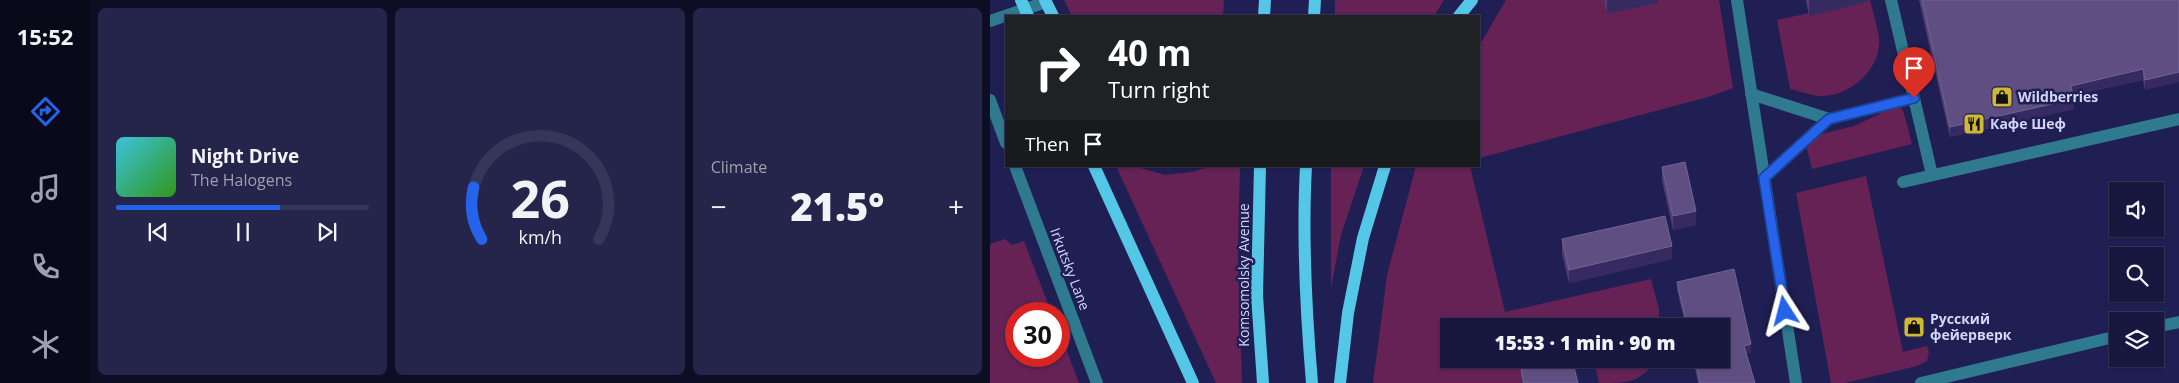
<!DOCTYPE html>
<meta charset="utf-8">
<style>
body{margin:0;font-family:"Open Sans",sans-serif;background:#25244a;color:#f1f3f6;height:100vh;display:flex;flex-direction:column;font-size:19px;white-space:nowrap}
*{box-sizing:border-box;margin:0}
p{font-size:16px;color:#9f9fb0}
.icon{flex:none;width:28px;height:28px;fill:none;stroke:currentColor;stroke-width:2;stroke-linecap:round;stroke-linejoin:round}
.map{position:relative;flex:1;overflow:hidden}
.side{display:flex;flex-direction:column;gap:8px;padding:8px;background:#0d0d23;width:900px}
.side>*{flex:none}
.hud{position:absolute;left:15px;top:15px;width:475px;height:152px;border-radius:0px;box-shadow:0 1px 4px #0004,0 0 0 1px #363659;background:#202124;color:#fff;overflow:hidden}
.controls{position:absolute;left:1119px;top:182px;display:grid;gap:10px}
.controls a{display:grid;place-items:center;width:55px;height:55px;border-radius:0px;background:#18173f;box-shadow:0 1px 4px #0004,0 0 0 1px #363659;font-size:25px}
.speed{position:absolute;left:15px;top:302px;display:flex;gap:10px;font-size:25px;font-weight:700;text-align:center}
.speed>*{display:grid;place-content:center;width:65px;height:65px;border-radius:50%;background:#18173f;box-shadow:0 1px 4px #0004,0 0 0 1px #363659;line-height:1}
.speed .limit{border:8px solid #d22;background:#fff;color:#111}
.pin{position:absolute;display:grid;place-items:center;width:42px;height:42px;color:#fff;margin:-51px -21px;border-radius:50% 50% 50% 0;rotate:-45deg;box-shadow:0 0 5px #0007}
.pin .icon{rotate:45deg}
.me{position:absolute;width:55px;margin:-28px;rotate:351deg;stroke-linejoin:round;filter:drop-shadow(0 0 4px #0008)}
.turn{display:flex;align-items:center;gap:18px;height:105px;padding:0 20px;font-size:22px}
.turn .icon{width:65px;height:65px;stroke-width:2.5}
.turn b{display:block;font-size:35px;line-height:42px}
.then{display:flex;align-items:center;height:48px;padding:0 20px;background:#0003;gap:10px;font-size:19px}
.big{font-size:38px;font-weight:800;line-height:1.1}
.side .card{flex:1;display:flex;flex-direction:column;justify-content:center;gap:8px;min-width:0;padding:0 18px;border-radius:8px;background:#25244a}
.side .dial{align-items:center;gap:0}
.dial svg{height:130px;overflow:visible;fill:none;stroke:#363659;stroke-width:7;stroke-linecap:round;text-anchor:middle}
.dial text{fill:#f1f3f6;stroke:none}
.song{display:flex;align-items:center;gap:15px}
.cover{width:60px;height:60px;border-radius:8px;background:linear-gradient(135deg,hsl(190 70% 55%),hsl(110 70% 35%))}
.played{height:5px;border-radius:2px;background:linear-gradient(90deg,#2563eb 65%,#363659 65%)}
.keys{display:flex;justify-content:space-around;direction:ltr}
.heat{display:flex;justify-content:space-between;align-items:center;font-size:28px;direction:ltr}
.side .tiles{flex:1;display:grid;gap:8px;grid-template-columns:repeat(3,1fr)}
.trip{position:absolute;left:450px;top:318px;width:290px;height:50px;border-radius:0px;background:#18173f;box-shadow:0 1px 4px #0004,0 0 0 1px #363659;font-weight:800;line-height:50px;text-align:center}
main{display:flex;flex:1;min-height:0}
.tab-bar{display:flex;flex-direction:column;width:90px;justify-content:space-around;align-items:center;background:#0a0919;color:#9f9fb0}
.tab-bar .icon{width:35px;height:35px}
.tab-bar .current{color:#2563eb}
.tab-bar b{font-size:22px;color:#f1f3f6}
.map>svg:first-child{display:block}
.green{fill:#662155}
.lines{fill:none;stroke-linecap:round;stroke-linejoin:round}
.minor{stroke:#2f7a8e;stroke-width:12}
.major{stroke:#54c7e6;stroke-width:12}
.wall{fill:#513e74}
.shaded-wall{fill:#372a61}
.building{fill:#5f4e82;stroke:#716495}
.route-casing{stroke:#184099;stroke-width:12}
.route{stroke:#2563eb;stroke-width:9}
.labels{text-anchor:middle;stroke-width:5;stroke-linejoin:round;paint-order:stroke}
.poi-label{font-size:14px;font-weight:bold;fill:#d2d7f9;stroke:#201f54;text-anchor:start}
.street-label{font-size:14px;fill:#d2d7f9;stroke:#201f54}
</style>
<main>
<nav class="tab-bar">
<b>15:52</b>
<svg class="icon current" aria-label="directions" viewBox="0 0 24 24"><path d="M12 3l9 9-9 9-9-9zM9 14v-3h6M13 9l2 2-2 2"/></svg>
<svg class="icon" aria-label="music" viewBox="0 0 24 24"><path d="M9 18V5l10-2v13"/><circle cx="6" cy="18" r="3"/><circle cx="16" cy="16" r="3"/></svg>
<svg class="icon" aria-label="phone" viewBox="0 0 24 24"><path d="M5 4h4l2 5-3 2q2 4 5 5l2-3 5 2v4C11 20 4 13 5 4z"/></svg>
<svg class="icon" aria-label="climate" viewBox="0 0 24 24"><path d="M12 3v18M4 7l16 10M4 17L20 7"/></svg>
</nav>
<section class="side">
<div class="tiles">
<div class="card">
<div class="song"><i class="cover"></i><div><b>Night Drive</b><p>The Halogens</p></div></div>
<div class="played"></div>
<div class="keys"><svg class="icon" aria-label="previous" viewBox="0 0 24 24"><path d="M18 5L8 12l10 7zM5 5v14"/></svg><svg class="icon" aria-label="pause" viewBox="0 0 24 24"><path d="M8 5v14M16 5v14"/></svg><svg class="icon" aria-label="next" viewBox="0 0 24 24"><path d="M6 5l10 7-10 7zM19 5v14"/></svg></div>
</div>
<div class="card dial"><svg viewBox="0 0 100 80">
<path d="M14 69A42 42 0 1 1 86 69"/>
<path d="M14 69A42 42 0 0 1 9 37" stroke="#2563eb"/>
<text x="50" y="56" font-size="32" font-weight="700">26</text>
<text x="50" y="72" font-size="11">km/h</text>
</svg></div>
<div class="card"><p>Climate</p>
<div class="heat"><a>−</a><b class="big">21.5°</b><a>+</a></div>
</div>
</div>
</section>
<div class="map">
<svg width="1189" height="383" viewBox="0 0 1189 383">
<rect width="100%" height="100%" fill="#201f54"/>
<!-- green -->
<path class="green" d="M74,0h160l-1,16h-151z
M345,0h109l-10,16h-99z
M516,0h213l14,88 -25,9 -229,61v-112z
M880,0c3,12 7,25 9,38 3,31 -29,59 -59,58 -10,-1 -21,-5 -30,-7l-13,-69z
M908,105l5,5 9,34 -100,25 -6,-24 15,-11 33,-8z
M126,166h18l31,9 27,-3 19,-6h29l-2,90 4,127h-26z
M341,166h33l-23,69 -10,53z
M426,166h54l35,146 146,-33 8,30v17h-210v33h209c-21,24 -26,24 -59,24l-5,-22 -73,19 1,3h-149l14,-108z
M876,176l37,176 24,-6 2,6 -2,9 -10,5 -72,17h-14l-35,-190z
M15,239l7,6 12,-4 28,73h-36v42h43v-26l20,53h-89v-139z"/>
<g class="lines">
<!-- minor -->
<path class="minor" d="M747,0l59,383
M0,21l56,-19
M761,94l78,25
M924,98l18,77
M0,100l16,43
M25,166l82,217
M774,178l65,-59 85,-21 -23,-98
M913,182l276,-63
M1165,327l24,-5
M931,383l197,-47"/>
<!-- major -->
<path class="major" d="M31,0l7,16
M55,0l8,16
M274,16l1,-16
M324,16l1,-16
M469,16l13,-16
M104,166l99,217
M270,166l-3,129 6,88
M316,166c-4,72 0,146 6,217
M350,383l8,-70 15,-75 22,-72"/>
</g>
<!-- wall -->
<path class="wall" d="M614,0h54v3l-51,11z
M816,0h61v2l-58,14z
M929,0h260l-34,90 -2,-10 -69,15v14l-124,28z
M672,167l34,58 -23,5 -11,-50z
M572,239l110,20 -103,24 -7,-30z
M687,282l74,70 -5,1 9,30h-57l-5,-24h28v-33h-35l-9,-36z
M531,370l57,13h-56z"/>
<!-- shaded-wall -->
<path class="shaded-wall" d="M617,0h51v3l-51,11z
M819,0h58v2l-58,14z
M1153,69v11l-72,16v-10z
M1189,72v10l-34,8v-10z
M1084,99v10l-124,28v-10z
M706,211v14l-23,5v-14z
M682,246v13l-103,24v-13z
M761,344v8l-7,2v-8z"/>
<!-- building -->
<path class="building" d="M932,0h257v72l-34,8 -2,-11 -72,17 3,13 -124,28z
M695,162l11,49 -23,5 -11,-49z
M675,216l7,30 -103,24 -7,-31z
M744,269l17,75 -7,2 11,37h-55l-5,-24h26v-33h-34l-10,-44z
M573,359h9l6,24h-54l-3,-13z"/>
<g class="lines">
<!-- route casing -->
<g class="route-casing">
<path id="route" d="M795,311l-21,-133 65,-59 85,-21"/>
</g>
<!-- route -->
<use href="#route" class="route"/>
</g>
<!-- icons -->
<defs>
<g id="shop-square" transform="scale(1.125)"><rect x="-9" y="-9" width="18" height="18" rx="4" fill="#cfb837" stroke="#201f54"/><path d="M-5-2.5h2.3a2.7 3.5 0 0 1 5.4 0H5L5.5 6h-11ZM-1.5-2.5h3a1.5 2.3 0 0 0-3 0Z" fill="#111"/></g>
<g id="restaurant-square" transform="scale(1.125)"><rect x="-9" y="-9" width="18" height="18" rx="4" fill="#cfb837" stroke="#201f54"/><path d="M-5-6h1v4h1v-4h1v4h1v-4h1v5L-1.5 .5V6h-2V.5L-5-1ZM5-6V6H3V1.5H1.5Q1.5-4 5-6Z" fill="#111"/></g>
</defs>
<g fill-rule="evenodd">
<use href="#shop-square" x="1012" y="97"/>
<use href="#restaurant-square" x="984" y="124"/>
<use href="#shop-square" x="924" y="327"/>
</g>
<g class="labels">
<!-- poi labels -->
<g class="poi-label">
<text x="1028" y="102">Wildberries</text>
<text x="1000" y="129">Кафе Шеф</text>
<text x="940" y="324">Русский<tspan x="940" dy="16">фейерверк</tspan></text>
</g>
<!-- street labels -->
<g class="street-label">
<text transform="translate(80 269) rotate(69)" y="5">Irkutsky Lane</text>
<text transform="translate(254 275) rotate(-90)" y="5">Komsomolsky Avenue</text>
</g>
</g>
</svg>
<div class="controls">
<a><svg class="icon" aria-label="sound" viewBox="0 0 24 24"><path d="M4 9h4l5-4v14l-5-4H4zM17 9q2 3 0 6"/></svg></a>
<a><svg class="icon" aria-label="search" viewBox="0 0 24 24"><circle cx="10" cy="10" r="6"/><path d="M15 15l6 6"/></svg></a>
<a><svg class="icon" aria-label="layers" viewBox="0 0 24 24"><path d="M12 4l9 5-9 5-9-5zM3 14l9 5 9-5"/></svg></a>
</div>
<div class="speed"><div class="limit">30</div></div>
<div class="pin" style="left:924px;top:98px;background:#d93025"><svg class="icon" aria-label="arrive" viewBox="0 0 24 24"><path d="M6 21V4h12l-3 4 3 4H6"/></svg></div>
<svg class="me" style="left:795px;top:311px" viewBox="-20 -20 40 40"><path d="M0-17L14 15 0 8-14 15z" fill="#2563eb" stroke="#fff" stroke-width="4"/></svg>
<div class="trip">15:53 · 1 min · 90 m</div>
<div class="hud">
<div class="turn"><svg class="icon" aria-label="right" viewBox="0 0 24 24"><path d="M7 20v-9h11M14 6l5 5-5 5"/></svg><div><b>40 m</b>Turn right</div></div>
<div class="then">Then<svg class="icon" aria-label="arrive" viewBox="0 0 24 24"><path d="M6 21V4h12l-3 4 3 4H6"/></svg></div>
</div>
</div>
</main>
